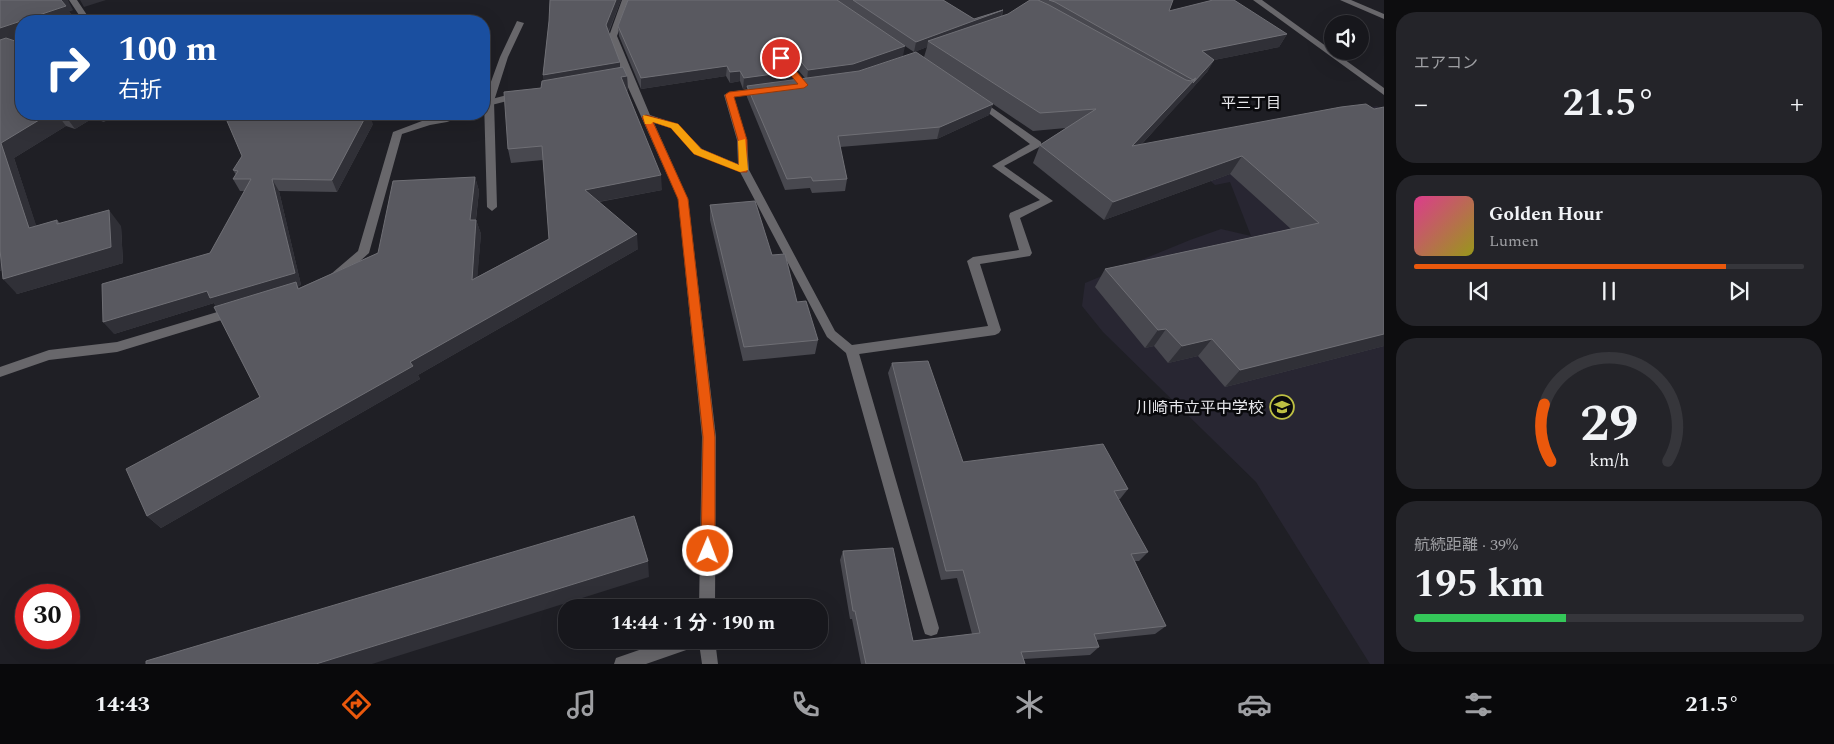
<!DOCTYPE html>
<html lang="ja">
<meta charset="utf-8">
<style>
body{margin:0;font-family:Spectral,"Noto Sans JP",serif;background:#242429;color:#f1f3f6;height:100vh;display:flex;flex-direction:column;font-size:19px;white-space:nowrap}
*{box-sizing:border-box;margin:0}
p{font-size:16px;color:#9e9fa3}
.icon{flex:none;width:28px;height:28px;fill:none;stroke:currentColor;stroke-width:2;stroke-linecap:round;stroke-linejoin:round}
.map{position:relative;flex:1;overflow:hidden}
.sheet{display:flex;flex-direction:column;gap:12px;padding:12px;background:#0d0d0f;width:450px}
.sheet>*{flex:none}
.guide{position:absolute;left:15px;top:15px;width:475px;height:105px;border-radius:20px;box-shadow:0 5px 20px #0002,0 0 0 1px #36363b;background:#1a4fa0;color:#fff;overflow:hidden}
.buttons{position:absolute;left:1324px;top:15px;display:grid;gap:10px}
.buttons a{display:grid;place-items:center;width:45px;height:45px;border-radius:50%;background:#17171c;box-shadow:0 5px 20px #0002,0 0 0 1px #36363b;font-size:25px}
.speed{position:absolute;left:15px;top:584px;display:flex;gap:10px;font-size:25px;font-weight:700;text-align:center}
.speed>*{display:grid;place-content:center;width:65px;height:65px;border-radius:50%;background:#17171c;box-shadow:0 5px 20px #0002,0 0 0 1px #36363b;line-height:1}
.speed .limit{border:8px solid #d22;background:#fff;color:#111}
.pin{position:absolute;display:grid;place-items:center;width:42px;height:42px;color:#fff;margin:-21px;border:2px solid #fff;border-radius:50%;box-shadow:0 1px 5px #0007}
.me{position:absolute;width:55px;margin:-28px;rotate:1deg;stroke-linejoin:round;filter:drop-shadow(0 0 4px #0008)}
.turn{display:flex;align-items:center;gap:18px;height:105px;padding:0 20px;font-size:22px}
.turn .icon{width:65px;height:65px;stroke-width:2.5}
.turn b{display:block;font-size:35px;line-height:42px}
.big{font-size:38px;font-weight:700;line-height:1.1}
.sheet .card{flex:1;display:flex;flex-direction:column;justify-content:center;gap:8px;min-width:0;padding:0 18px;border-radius:20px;background:#242429}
.sheet .dial{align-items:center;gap:0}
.dial svg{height:130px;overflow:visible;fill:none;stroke:#36363b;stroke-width:7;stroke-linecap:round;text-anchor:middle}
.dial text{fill:#f1f3f6;stroke:none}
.song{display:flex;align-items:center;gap:15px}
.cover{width:60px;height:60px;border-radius:8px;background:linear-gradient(135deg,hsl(330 70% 55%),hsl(60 70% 35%))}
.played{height:5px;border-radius:2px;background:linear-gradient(90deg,#ea580c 80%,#36363b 80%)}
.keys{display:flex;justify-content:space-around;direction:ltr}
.heat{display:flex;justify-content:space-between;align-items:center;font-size:28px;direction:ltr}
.charge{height:8px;border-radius:4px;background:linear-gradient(90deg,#34c759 39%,#36363b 0)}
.trip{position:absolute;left:558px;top:599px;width:270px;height:50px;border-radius:20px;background:#17171c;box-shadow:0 5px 20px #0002,0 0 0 1px #36363b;font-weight:700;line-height:50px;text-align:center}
.tabs{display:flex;height:80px;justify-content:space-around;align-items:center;background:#09090b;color:#9e9fa3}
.tabs .icon{width:35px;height:35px}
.tabs .active{color:#ea580c}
.tabs b{font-size:22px;color:#f1f3f6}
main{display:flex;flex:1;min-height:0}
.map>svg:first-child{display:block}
.built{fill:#282632}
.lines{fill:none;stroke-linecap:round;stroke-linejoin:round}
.service{fill:#68676b;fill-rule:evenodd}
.minor{fill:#68676b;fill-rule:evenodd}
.tertiary{fill:#68676b;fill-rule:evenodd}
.wall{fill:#48484f;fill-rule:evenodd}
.shaded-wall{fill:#303037}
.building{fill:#595960;stroke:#6f6f75}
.route{fill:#ea580c;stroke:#983908}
.slow{fill:#f59e0b}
.labels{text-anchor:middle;stroke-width:5;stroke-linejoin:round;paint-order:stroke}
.far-neighbourhood-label{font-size:15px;fill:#e7e7eb;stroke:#09090c}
.poi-label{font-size:16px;fill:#e7e7eb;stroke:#09090c;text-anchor:end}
</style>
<main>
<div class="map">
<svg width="1384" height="664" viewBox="0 0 1384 664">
<rect width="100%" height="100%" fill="#1f1f25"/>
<!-- built -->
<path class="built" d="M1377,106l7,6v552h-14l-114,-182 -153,-150 -21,-26 3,-23 105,-43 31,-11 30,7 -21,-54 -15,3 -32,-28 8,-14z"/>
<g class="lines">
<!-- service -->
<path class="service" d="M69,0h8l14,21h-8z
M517,21l7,2 -16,34 -14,44 3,106 -5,4 -5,-4 -3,-106 16,-44z
M978,98l63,44v4l-37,20 49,35 -33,17 12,35 -2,3 -50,8 21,66 -2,3 -4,2 -143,20 -5,-1 -1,-4 1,-4 5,-1 136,-19 -21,-65 6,-4 46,-7 -10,-34 1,-3 30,-13 -48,-34 38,-22 -55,-41v-4z"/>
<!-- minor -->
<path class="minor" d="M622,0h8l-13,36 33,79 27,9 25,25 36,15 -1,-24 -13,-45 5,-3 35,-5 5,3 -5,3 -30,4 13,43 2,30 86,161 23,19 81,278 -2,6 -6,2 -6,-2 -2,-6 -77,-275 -19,-16 -87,-165 -46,-19 -23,-25 -17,-5 34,76 28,238 -1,171h-16l3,-171 -24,-238 -55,-123 -14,-40z
M1253,0h9l122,88v7z
M519,92l3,1v4l-38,10v-6z
M416,114h10l5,5 24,-5h14l-22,8 -17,3 -28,9 -33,119 -30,27h-8l-2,-3 2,-3 27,-23 35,-119 29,-11z
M234,307l4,2 2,3 -2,3 -121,37 -68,8 -49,17v-10l49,-17 68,-8z
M668,640h47l3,24h-16l-3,-21 -1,3 -6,2 -46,16h-32l2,-6z"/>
<!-- tertiary -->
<path class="tertiary" d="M1340,0h11l33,14v5z"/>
</g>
<!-- wall -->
<path class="wall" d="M0,0l73,10 -4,1 6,10h-54v18l-6,2 6,73h95l-12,8 -11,-4 -18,11 -9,-3 -52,32 22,68 21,-6 3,3 61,3 2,37 -106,31 -15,-24 -2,1z
M550,0h71l-12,32 11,35 7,9 1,15h-1l35,99 -63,12 39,47 -220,126 2,4 -259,149 -14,-12 113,-119 -46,-94 -100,31 96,-81 35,-62h-5l-7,-12 3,-4 -3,-5 140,-46 -36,68 -58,-1 22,94 -3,1 1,2 79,-35 97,-76 4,14 -3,29 5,14 -4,43 72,-38 -6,-79 -32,3 -3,-14 33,-61 3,-7 -1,-6 6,-54z
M628,0h315l31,19 29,-9 -1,6 6,-2 22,-14h143l-4,11 118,23 -8,13 -65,13 -7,12 -66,73 200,-38 43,239 -159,41 -27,-31 -30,7 -14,-17 -9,2 -50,-61 10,-18 186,-40 -61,-55 -126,46 -71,-57 7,-18 26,-17 -33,3 -40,-27 -4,11 -52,24 -97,8 7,32 -2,12 -33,2 -2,-5 -25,2 -38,-93v-9l-4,1 -3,-8 -10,2 -4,-7 -85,13 -22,-53 -1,-10zM905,46l9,6 13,-5 -3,10 -65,14zM781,54l4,1 20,23 -11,2 1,-9z
M710,205l62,50 46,85 -3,14 -72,7 -33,-141z
M892,363l71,99 165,27 -8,10h-2l30,53 -9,9h-4l31,65 -11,8 -59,6 3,7 -9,8 -66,4 1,5h-164l-9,-45h-2l-10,-59 3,-9 70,90 59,-7 -15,-56 -16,2 -53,-207z"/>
<!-- shaded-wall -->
<path class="shaded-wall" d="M60,0h8l5,10 -4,1 6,10h-54v18l-21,7v-18z
M80,0h26l-22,7z
M616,0h5l-14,35 -1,-10z
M1003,10l-3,10 -72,21 -1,6 -13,5 2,-10z
M1287,34l-8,13 -65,13 -7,12 -21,24 7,-13 21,-23 -12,-9z
M905,46l-2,10 -51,18 -45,6 1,-10z
M620,62v11l-75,13 -2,-11z
M727,66l-1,10 -85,13v-11z
M740,71v10l-10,2v-11z
M795,71l-1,11 -47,4v2l-4,1 1,-11z
M627,76l1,15 -6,1 -1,-15z
M1196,78l-10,18 -63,68 9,-18z
M993,104l-4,11 -52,24 3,-12z
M49,114h8l9,12 -52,32 28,85 -13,-15 -28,-85z
M64,114h26l3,4 -18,11z
M99,114h17l-12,8z
M367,114h2l4,10 -36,68 -5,-12z
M1242,156l-12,18 -126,46 9,-18z
M661,175l1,15 -76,14 -1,-14z
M475,177l4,14 -5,44 -4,-15z
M272,179l7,12 22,94 -3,1 6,11 -86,13 -4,-7 -100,31 -11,-12 104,-31z
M109,210l12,16 2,37 -106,31 -14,-15z
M476,220l5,14 -5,61 -4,-15z
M637,234l1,15 -220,126 2,4 -259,149 -14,-12 263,-154z
M0,247l14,15 -14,9z
M1166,329l-12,17 -9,2 13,-18z
M1384,334v12l-159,41 15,-17z
M1212,339l-14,17 -30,7 14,-17z
M648,561l1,16 -277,87h-56z"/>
<!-- building -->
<path class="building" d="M0,0h61l5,6 -66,22z
M550,0h66l-10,25 14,37 -77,13 6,-54z
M628,0h209l68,46 -52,18 -45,6 -22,-26h-7l-1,7 17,20 -51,7 -4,-7 -10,1 -3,-6 -86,12 -23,-52z
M853,0h90l31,19 29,-9 -87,32z
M1030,0h8l11,5 137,75 5,1 5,-3 -64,68 209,-39 25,-3 8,5 10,-2v227l-144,36 -28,-31 -30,7 -16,-17 -8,1 -53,-61 214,-46 -77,-67 -129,46 -73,-57 56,-36 -56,4 -112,-72 80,-27z
M1049,0h124l-4,11 44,-11h21l53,34 -85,17 12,9 -21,23 3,-5 -3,2 -138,-78z
M6,38l15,5v71h28l-48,29 28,85 28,-8v4l52,-14 2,37 -108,32 -3,-29v-210z
M916,52l77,52 -53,23 -102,9 9,43 -34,2 -2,-4 -24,2 -40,-93 112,-15z
M623,67l4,9 -6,1 40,98 -76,15 52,44 -227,128 3,4 -266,150 -21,-47 134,-72 -46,-90 82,-25 2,7 80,-36 15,-72 82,-4 -5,43h6l-4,60 77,-41 -7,-93 -34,3 -4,-57 37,-4 1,-7z
M224,114h143l-35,66 -60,-1 23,94 -85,25 -3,-7 -104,31 -1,-38 108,-31 41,-74h-18l5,-8 -5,-1 9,-14z
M755,201l17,54 13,-1 12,48 9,-1 12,39 -74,7 -34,-142z
M928,361l35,101 140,-18 25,45 -14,2 34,61 -17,2 35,72 -72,8 5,13 -78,5 4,12h-159l-11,-53h-2l-10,-60 50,-3 20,93 67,-8 -17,-63 -17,1 -54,-208z
M634,516l14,45 -332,103h-170v-3z"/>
<!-- route -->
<path class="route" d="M778,57h6l24,28 -4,3 -70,9 13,43v32h-7l-46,-18 -23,-26 -18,-6 35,77 27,238v114l-2,4 -5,2 -5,-2 -2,-4 2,-114 -25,-238 -36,-82 4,-2 32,9 23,25 38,16 -1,-25 -13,-45 4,-3 69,-8 -20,-24z"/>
<!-- slow -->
<path class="slow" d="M643,115l35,9 23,25 38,16 -1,-24 7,-2 3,31 -8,2 -46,-18 -23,-26 -18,-6 -2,2h-6z"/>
<!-- icons -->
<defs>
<g id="school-ring" transform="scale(1.25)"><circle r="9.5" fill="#09090c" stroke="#bdbf43" stroke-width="1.5"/><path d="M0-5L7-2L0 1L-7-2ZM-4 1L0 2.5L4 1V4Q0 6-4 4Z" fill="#bdbf43"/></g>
</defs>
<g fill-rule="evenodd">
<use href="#school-ring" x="1282" y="407"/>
</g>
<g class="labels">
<!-- far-neighbourhood labels -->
<g class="far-neighbourhood-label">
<text x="1251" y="108">平三丁目</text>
</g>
<!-- poi labels -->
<g class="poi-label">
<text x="1264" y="413">川崎市立平中学校</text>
</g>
</g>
</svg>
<div class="buttons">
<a><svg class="icon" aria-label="sound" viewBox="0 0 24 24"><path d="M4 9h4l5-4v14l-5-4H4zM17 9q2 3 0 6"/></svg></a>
</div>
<div class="speed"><div class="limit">30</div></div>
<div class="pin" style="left:781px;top:58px;background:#d93025"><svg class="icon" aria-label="arrive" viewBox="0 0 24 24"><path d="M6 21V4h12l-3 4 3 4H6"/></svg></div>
<svg class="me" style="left:708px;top:551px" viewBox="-20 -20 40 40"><circle r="17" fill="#ea580c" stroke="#fff" stroke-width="3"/><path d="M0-11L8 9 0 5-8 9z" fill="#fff"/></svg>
<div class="trip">14:44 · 1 分 · 190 m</div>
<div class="guide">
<div class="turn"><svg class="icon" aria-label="right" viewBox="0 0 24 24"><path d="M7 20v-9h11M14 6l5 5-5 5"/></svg><div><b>100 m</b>右折</div></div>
</div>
</div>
<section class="sheet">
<div class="card"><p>エアコン</p>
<div class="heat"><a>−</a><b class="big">21.5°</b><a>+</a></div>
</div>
<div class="card">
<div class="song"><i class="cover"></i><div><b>Golden Hour</b><p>Lumen</p></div></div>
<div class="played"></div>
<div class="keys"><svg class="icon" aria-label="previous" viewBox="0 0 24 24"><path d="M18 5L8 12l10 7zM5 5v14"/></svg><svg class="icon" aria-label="pause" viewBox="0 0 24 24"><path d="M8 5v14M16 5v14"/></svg><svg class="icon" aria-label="next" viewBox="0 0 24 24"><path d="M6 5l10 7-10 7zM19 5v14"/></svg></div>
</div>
<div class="card dial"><svg viewBox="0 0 100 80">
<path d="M14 69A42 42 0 1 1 86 69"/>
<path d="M14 69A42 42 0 0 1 10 34" stroke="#ea580c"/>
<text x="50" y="56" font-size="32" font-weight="700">29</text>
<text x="50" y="72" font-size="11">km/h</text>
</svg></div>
<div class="card"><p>航続距離 · 39%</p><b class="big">195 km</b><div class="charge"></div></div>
</section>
</main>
<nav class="tabs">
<b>14:43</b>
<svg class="icon active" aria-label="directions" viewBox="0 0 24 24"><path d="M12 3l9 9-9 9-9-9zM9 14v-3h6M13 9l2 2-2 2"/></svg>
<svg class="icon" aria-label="music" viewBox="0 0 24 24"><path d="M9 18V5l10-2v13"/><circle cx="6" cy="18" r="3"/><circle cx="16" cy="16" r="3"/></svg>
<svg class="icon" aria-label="phone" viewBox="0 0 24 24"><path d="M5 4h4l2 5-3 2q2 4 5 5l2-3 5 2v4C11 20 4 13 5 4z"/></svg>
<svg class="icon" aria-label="climate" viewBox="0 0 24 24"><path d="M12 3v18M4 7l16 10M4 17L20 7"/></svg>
<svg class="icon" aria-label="car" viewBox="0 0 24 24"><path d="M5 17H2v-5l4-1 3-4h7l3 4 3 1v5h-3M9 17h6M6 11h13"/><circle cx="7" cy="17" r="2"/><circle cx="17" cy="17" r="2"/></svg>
<svg class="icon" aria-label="filters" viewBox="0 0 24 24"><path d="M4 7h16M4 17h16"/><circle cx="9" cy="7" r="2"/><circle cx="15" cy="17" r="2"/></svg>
<b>21.5°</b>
</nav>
